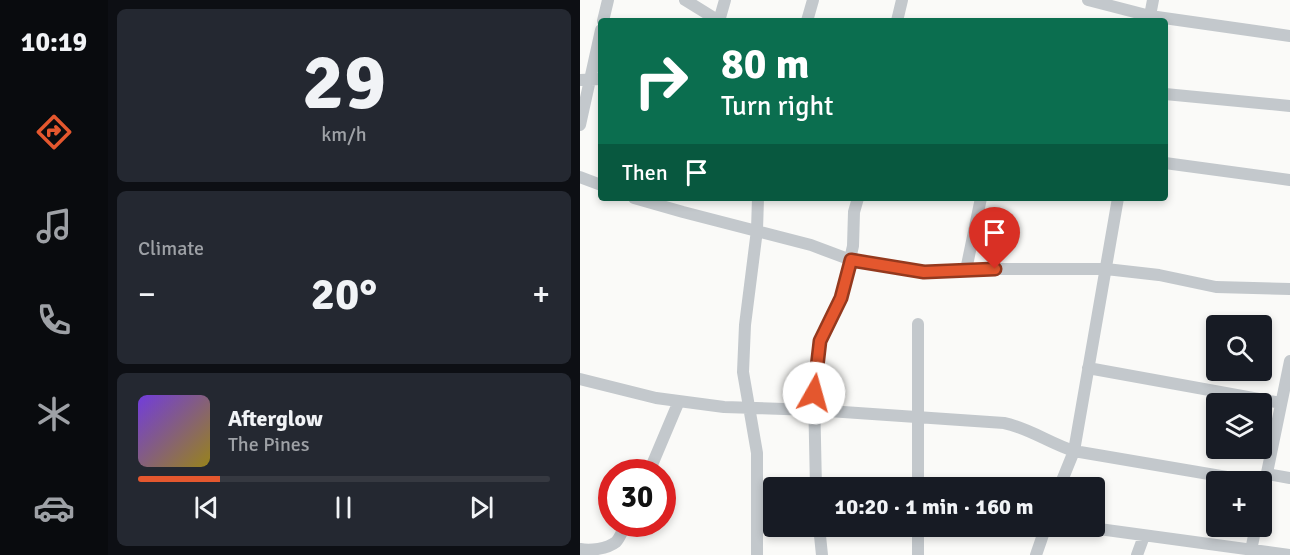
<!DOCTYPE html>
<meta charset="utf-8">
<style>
body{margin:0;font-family:Signika,sans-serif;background:#242831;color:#f1f3f6;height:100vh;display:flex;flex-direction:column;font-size:22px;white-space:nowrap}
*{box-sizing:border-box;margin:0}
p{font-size:20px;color:#9ea1a6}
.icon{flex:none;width:33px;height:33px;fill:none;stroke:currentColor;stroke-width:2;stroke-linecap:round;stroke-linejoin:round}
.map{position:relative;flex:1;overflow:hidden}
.sheet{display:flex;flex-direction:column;gap:9px;padding:9px;background:#0d0f14;width:472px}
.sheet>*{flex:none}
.hud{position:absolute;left:18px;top:18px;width:570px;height:183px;border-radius:6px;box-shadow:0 3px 9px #0003;background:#0b6e4f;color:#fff;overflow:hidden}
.buttons{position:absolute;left:626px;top:315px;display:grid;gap:12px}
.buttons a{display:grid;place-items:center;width:66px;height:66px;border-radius:6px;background:#171b24;box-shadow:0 3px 9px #0003;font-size:30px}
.speed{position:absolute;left:18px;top:459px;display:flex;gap:12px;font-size:30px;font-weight:700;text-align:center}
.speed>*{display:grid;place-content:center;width:78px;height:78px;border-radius:50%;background:#171b24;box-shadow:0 3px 9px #0003;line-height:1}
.speed .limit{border:9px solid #d22;background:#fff;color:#111}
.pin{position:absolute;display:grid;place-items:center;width:51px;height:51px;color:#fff;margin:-62px -26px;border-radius:50% 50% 50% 0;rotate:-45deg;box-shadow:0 0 6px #0007}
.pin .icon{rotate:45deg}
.me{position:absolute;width:66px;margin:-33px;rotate:7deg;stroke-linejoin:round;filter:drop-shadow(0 0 4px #0008)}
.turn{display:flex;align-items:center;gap:21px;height:126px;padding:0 24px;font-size:27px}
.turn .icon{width:78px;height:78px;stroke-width:2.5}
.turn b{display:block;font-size:42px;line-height:51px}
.then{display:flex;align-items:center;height:57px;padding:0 24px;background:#0003;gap:12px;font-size:22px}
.big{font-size:45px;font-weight:800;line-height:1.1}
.sheet .widget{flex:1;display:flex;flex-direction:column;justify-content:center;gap:9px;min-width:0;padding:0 21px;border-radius:9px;background:#242831}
.sheet .dial{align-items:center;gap:0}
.dial b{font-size:78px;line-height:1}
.song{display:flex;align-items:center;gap:18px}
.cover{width:72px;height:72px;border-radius:9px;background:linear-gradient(135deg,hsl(260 70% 55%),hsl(50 70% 35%))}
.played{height:6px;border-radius:3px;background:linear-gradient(90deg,#e4572e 20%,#363941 20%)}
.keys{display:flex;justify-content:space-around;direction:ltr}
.heat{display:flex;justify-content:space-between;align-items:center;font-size:33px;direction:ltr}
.trip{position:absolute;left:183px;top:477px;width:342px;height:60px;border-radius:6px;background:#171b24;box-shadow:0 3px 9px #0003;font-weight:800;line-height:60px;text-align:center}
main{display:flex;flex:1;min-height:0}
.dock{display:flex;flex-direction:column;width:108px;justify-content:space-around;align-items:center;background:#090b0e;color:#9ea1a6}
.dock .icon{width:42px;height:42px}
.dock .current{color:#e4572e}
.dock b{font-size:27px;color:#f1f3f6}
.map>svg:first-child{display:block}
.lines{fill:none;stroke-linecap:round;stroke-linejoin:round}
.minor{stroke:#c3c8cc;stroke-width:12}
.route-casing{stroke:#94391e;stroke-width:15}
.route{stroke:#e4572e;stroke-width:10}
</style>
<main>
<nav class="dock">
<b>10:19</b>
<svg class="icon current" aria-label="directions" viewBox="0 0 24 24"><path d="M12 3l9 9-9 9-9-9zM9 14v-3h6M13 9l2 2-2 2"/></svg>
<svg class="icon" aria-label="music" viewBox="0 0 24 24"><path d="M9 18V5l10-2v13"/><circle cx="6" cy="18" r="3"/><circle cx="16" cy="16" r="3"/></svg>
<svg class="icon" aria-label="phone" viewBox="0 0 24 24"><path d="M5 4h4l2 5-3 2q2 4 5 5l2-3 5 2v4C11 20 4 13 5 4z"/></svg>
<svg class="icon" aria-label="climate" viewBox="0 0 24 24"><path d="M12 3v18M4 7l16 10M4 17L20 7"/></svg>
<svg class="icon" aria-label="car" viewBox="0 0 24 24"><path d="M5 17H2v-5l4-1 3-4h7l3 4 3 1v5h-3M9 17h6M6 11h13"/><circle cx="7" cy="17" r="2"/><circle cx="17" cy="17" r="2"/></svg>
</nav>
<section class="sheet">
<div class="widget dial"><b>29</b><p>km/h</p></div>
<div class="widget"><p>Climate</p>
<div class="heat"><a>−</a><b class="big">20°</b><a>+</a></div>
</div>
<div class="widget">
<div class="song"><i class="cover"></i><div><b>Afterglow</b><p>The Pines</p></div></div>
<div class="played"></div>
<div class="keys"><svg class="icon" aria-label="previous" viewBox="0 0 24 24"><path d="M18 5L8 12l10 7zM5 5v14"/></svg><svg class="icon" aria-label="pause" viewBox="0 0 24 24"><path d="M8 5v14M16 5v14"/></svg><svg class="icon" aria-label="next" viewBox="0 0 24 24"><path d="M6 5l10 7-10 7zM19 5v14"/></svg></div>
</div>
</section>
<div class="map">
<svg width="710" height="555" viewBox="0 0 710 555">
<rect width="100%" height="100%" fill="#fafaf8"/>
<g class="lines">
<!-- minor -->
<path class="minor" d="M105,0l34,21 6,-21
M508,0l62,16 140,20
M23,21l5,-21
M227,21l6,-21
M317,21l5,-21
M569,21l4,-21
M0,80l21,-1
M585,94l125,12
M0,125l21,-95
M585,163l125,17
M0,177l21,8
M54,198l49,14 128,33 40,15 73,12 71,-3h111l53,6 57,12 74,2
M386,270l15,-72
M508,368l193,35
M0,379l76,19 68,9 90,3 190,13c25,5 45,20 70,28l182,31
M69,472l30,-71
M687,474l23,4
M236,488l-2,-95 6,-52 21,-43 12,-52 1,-34 4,-14
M338,488v-164
M479,488l15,-37 44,-253
M681,502l29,-141
M239,526l3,29
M497,526l213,29
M0,549c10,2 27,0 36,-7 4,-4 7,-13 10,-18
M177,555v-102l-14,-81 2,-47 12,-95 1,-32
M338,555v-29
M456,555l10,-29
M557,555l7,-19
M670,555l6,-29"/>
</g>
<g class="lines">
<!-- route casing -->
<g class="route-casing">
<path id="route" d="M234,393l6,-52 21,-43 10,-38 73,12 71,-3"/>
</g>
<!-- route -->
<use href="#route" class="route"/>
</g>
</svg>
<div class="buttons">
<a><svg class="icon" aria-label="search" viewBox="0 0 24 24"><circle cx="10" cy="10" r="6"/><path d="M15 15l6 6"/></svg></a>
<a><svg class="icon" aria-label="layers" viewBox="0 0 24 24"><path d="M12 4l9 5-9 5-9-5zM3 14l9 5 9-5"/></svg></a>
<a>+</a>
</div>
<div class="speed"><div class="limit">30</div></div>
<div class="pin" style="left:415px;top:269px;background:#d93025"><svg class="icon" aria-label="arrive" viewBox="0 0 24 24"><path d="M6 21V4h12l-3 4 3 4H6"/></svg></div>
<svg class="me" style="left:234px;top:393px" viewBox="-20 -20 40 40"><circle r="19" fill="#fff"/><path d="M0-13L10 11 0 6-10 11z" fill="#e4572e"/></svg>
<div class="trip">10:20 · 1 min · 160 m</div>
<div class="hud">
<div class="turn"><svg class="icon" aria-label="right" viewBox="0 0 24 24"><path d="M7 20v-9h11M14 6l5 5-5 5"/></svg><div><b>80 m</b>Turn right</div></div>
<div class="then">Then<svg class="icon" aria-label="arrive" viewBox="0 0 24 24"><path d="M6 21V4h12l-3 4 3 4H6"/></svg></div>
</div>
</div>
</main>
